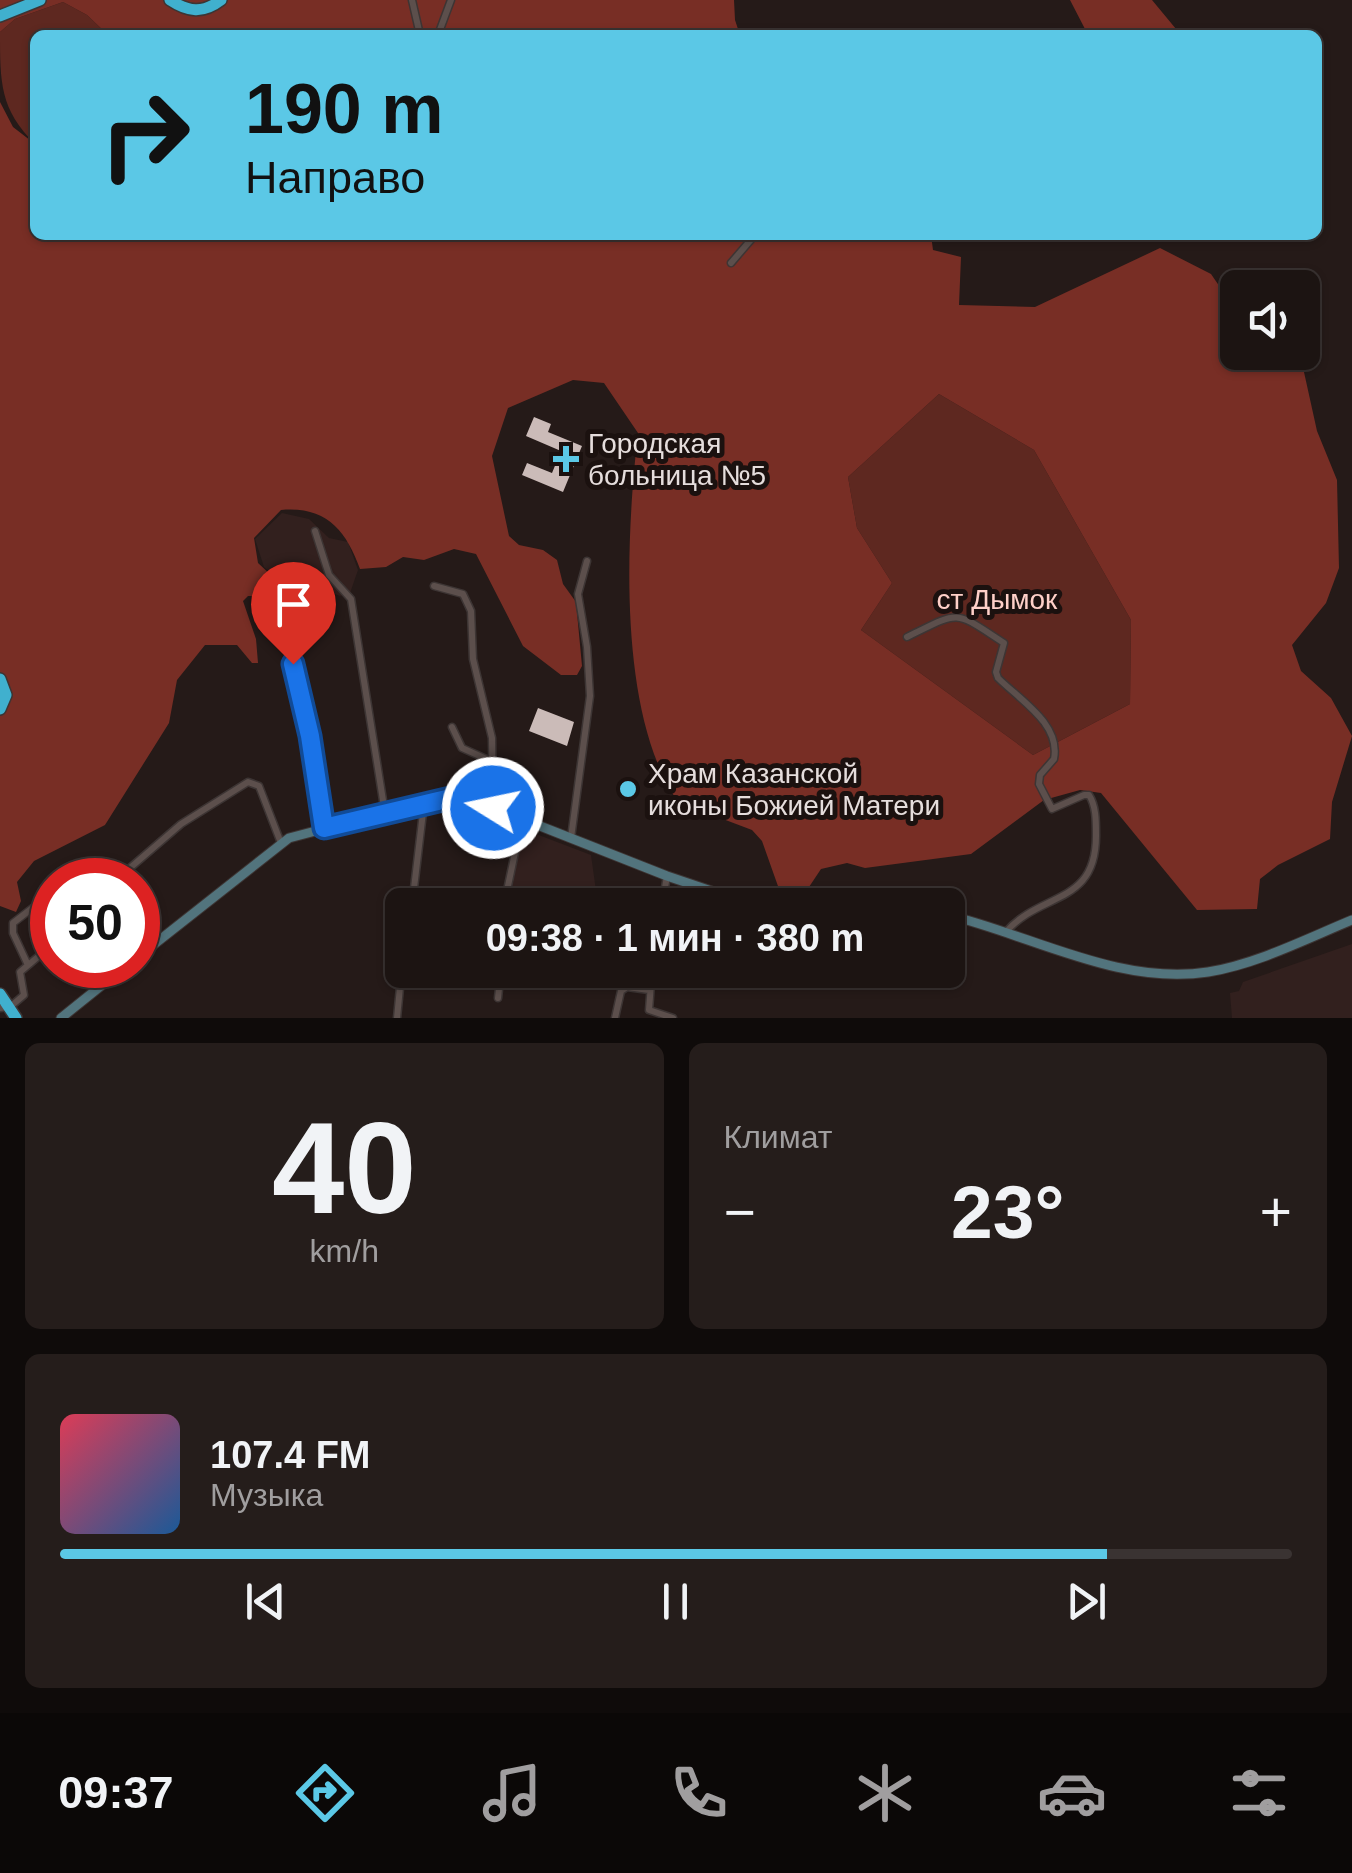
<!DOCTYPE html>
<html lang="ru">
<meta charset="utf-8">
<style>
body{margin:0;font-family:Helvetica,sans-serif;background:#251d1b;color:#f1f3f6;height:100vh;display:flex;flex-direction:column;font-size:38px;white-space:nowrap}
*{box-sizing:border-box;margin:0}
p{font-size:32px;color:#a09e9f}
.icon{flex:none;width:55px;height:55px;fill:none;stroke:currentColor;stroke-width:2;stroke-linecap:round;stroke-linejoin:round}
.map{position:relative;height:1018px;overflow:hidden}
.details{display:flex;flex-direction:column;gap:25px;padding:25px;background:#0f0b0a;flex:1}
.details>*{flex:none}
.guide{position:absolute;left:30px;top:30px;width:1292px;height:210px;border-radius:15px;box-shadow:0 2px 8px #0004,0 0 0 2px #3a3332;background:#5bc8e6;color:#111;overflow:hidden}
.fabs{position:absolute;left:1220px;top:270px;display:grid;gap:20px}
.fabs a{display:grid;place-items:center;width:100px;height:100px;border-radius:15px;background:#1c1412;box-shadow:0 2px 8px #0004,0 0 0 2px #3a3332;font-size:50px}
.speed{position:absolute;left:30px;top:858px;display:flex;gap:20px;font-size:50px;font-weight:700;text-align:center}
.speed>*{display:grid;place-content:center;width:130px;height:130px;border-radius:50%;background:#1c1412;box-shadow:0 2px 8px #0004,0 0 0 2px #3a3332;line-height:1}
.speed .limit{border:15px solid #d22;background:#fff;color:#111}
.pin{position:absolute;display:grid;place-items:center;width:85px;height:85px;color:#fff;margin:-102px -42px;border-radius:50% 50% 50% 0;rotate:-45deg;box-shadow:0 0 10px #0007}
.pin .icon{rotate:45deg}
.me{position:absolute;width:110px;margin:-55px;rotate:280deg;stroke-linejoin:round;filter:drop-shadow(0 0 8px #0008)}
.turn{display:flex;align-items:center;gap:35px;height:210px;padding:0 50px;font-size:45px}
.turn .icon{width:130px;height:130px;stroke-width:2.5}
.turn b{display:block;font-size:70px;line-height:85px}
.big{font-size:75px;font-weight:800;line-height:1.1}
.details .card{flex:1;display:flex;flex-direction:column;justify-content:center;gap:15px;min-width:0;padding:0 35px;border-radius:15px;background:#251d1b}
.details .dial{align-items:center;gap:0}
.dial b{font-size:130px;line-height:1}
.song{display:flex;align-items:center;gap:30px}
.cover{width:120px;height:120px;border-radius:15px;background:linear-gradient(135deg,hsl(350 70% 55%),hsl(210 70% 35%))}
.played{height:10px;border-radius:5px;background:linear-gradient(90deg,#5bc8e6 85%,#3a3332 85%)}
.keys{display:flex;justify-content:space-around;direction:ltr}
.heat{display:flex;justify-content:space-between;align-items:center;font-size:55px;direction:ltr}
.details .tiles{flex:1;display:grid;gap:25px;grid-template-columns:1fr 1fr}
.card:last-child{grid-column:span 2}
.trip{position:absolute;left:385px;top:888px;width:580px;height:100px;border-radius:15px;background:#1c1412;box-shadow:0 2px 8px #0004,0 0 0 2px #3a3332;font-weight:800;line-height:100px;text-align:center}
.dock{display:flex;height:160px;justify-content:space-around;align-items:center;background:#0b0807;color:#a09e9f}
.dock .icon{width:70px;height:70px}
.dock .current{color:#5bc8e6}
.dock b{font-size:45px;color:#f1f3f6}
.map>svg:first-child{display:block}
.built{fill:#32201e}
.green{fill:#5e2820}
.forest{fill:#782e25;fill-rule:evenodd}
.building{fill:#cbbbb8}
.lines{fill:none;stroke-linecap:round;stroke-linejoin:round}
.minor-casing{stroke:#3d3534;stroke-width:9}
.secondary-casing{stroke:#3d3534;stroke-width:11}
.trunk-casing{stroke:#3d3534;stroke-width:14}
.minor{stroke:#5c4f4c;stroke-width:6}
.secondary{stroke:#52747d;stroke-width:9}
.trunk{stroke:#40b0ce;stroke-width:11}
.route-casing{stroke:#114b97;stroke-width:25}
.route{stroke:#1a73e8;stroke-width:18}
.poi-dot{fill:#5bc8e6;stroke:#1b110f;stroke-width:4}
.labels{text-anchor:middle;stroke-width:10;stroke-linejoin:round;paint-order:stroke}
.poi-label{font-size:28px;fill:#e5dddc;stroke:#1b110f;text-anchor:start}
.park-label{font-size:28px;fill:#fed0c8;stroke:#1b110f}
</style>
<div class="map">
<svg width="1352" height="1018" viewBox="0 0 1352 1018">
<rect width="100%" height="100%" fill="#251a18"/>
<!-- built -->
<path class="built" d="M282,513l27,6 20,19 19,4 10,28 -8,23 -10,3 -33,-13 -19,4 -24,-20 -9,-28z
M523,829l68,26 7,50h-89z
M1352,944v74h-120l-2,-25 9,-2 4,-9z"/>
<!-- green -->
<path class="green" d="M63,2l24,13 21,20h-73v109c-35,-35 -35,-61 -35,-112l15,-13z
M939,394l95,56 97,170 -1,84 -97,51 -172,-125 31,-47 -35,-55 -9,-51z"/>
<!-- forest -->
<path class="forest" d="M0,0h734l1,20 5,15h-632l-21,-20 -24,-13 -48,17 -15,13z
M1070,0h82l29,35h-89l-7,-6z
M0,102l13,25 22,17v91h896l2,15 28,7 -2,48 76,2 125,-59 51,26 26,38 1,40 40,1 24,10 15,68 20,49 2,88 -13,35 -34,42 9,26 30,27 21,38 -20,66 -2,37 -52,26 -18,14 -3,30 -60,1 -96,-117 -21,-3 -36,10 -73,54 -106,14 -18,-5 -26,6 -16,24 -26,-4 -17,-48 -10,-11 -74,-28c-61,-89 -52,-265 -40,-369l-34,-50 -31,-3 -65,28 -16,48 17,80 10,9 24,5 14,10 6,24 13,18 6,64 -5,9h-16l-38,-29 -47,-92 -22,-5 -30,11 -21,-3 -17,10 -26,2c-14,-39 -34,-63 -79,-59l-27,28 4,25 28,26 4,15 -6,2 -17,-10h-19l-5,5 13,38 2,24h-6l-15,-18h-32l-28,35 -8,43 -64,102 -71,36 -17,21 4,19 -5,11 -16,-6zM939,394l95,56 97,170 -1,84 -97,51 -172,-125 31,-47 -35,-55 -9,-51z"/>
<!-- building -->
<path class="building" d="M534,417l17,7 -3,8 34,14 -19,46 -41,-17 5,-12 25,10 9,-22 -35,-15z
M538,708l36,14 -7,24 -38,-15z"/>
<g class="lines">
<!-- minor casing -->
<g class="minor-casing">
<path id="minor" d="M412,0l8,35
M438,35l13,-35
M731,263l24,-28
M315,531l14,44 22,24 34,214
M434,586l29,8 8,17 2,48 19,79 1,70
M907,637c55,-27 46,-27 97,6l-8,29 2,6c22,22 63,46 56,81l-14,16 -1,9 13,25 32,-14h5c7,11 7,25 7,39 1,72 -55,57 -90,98
M293,664l17,72 14,92
M452,727l10,21 31,14
M571,838l19,-142 -3,-49 -9,-53 9,-33
M68,880l16,-14
M116,880l65,-56 67,-42 11,4 22,57
M412,905l12,-101
M504,905l18,-86
M662,905l5,-29
M27,963l-14,-30v-10l39,-30
M652,970l-3,40 24,8
M498,998l3,-28
M0,1008l10,-1 14,-12 -4,-23 32,-27
M397,1018l5,-51
M615,1018l6,-27 6,-4 22,3"/>
</g>
<!-- secondary casing -->
<g class="secondary-casing">
<path id="secondary" d="M948,915c83,20 172,71 260,57 49,-8 98,-33 144,-52
M138,957l151,-119 148,-39 18,-2 29,7 183,72 68,23 49,6
M61,1018l66,-53"/>
</g>
<!-- trunk casing -->
<g class="trunk-casing">
<path id="trunk" d="M170,0c18,12 33,14 51,0
M0,16l40,-16
M0,679l6,16 -6,14
M0,994l16,24"/>
</g>
<!-- minor -->
<use href="#minor" class="minor"/>
<!-- secondary -->
<use href="#secondary" class="secondary"/>
<!-- trunk -->
<use href="#trunk" class="trunk"/>
</g>
<g class="lines">
<!-- route casing -->
<g class="route-casing">
<path id="route" d="M293,664l17,72 14,92 131,-31 38,11"/>
</g>
<!-- route -->
<use href="#route" class="route"/>
</g>
<!-- markers -->
<g class="poi-dot">
<path d="M561 444h10v10h10v10h-10v10h-10v-10h-10v-10h10z"/>
<circle cx="628" cy="789" r="10"/>
</g>
<g class="labels">
<!-- poi labels -->
<g class="poi-label">
<text x="588" y="453">Городская<tspan x="588" dy="32">больница №5</tspan></text>
<text x="648" y="783">Храм Казанской<tspan x="648" dy="32">иконы Божией Матери</tspan></text>
</g>
<!-- park labels -->
<g class="park-label">
<text x="997" y="609">ст Дымок</text>
</g>
</g>
</svg>
<div class="fabs">
<a><svg class="icon" aria-label="sound" viewBox="0 0 24 24"><path d="M4 9h4l5-4v14l-5-4H4zM17 9q2 3 0 6"/></svg></a>
</div>
<div class="speed"><div class="limit">50</div></div>
<div class="pin" style="left:293px;top:664px;background:#d93025"><svg class="icon" aria-label="arrive" viewBox="0 0 24 24"><path d="M6 21V4h12l-3 4 3 4H6"/></svg></div>
<svg class="me" style="left:493px;top:808px" viewBox="-20 -20 40 40"><circle r="17" fill="#1a73e8" stroke="#fff" stroke-width="3"/><path d="M0-11L8 9 0 5-8 9z" fill="#fff"/></svg>
<div class="trip">09:38 · 1 мин · 380 m</div>
<div class="guide">
<div class="turn"><svg class="icon" aria-label="right" viewBox="0 0 24 24"><path d="M7 20v-9h11M14 6l5 5-5 5"/></svg><div><b>190 m</b>Направо</div></div>
</div>
</div>
<section class="details">
<div class="tiles">
<div class="card dial"><b>40</b><p>km/h</p></div>
<div class="card"><p>Климат</p>
<div class="heat"><a>−</a><b class="big">23°</b><a>+</a></div>
</div>
<div class="card">
<div class="song"><i class="cover"></i><div><b>107.4 FM</b><p>Музыка</p></div></div>
<div class="played"></div>
<div class="keys"><svg class="icon" aria-label="previous" viewBox="0 0 24 24"><path d="M18 5L8 12l10 7zM5 5v14"/></svg><svg class="icon" aria-label="pause" viewBox="0 0 24 24"><path d="M8 5v14M16 5v14"/></svg><svg class="icon" aria-label="next" viewBox="0 0 24 24"><path d="M6 5l10 7-10 7zM19 5v14"/></svg></div>
</div>
</div>
</section>
<nav class="dock">
<b>09:37</b>
<svg class="icon current" aria-label="directions" viewBox="0 0 24 24"><path d="M12 3l9 9-9 9-9-9zM9 14v-3h6M13 9l2 2-2 2"/></svg>
<svg class="icon" aria-label="music" viewBox="0 0 24 24"><path d="M9 18V5l10-2v13"/><circle cx="6" cy="18" r="3"/><circle cx="16" cy="16" r="3"/></svg>
<svg class="icon" aria-label="phone" viewBox="0 0 24 24"><path d="M5 4h4l2 5-3 2q2 4 5 5l2-3 5 2v4C11 20 4 13 5 4z"/></svg>
<svg class="icon" aria-label="climate" viewBox="0 0 24 24"><path d="M12 3v18M4 7l16 10M4 17L20 7"/></svg>
<svg class="icon" aria-label="car" viewBox="0 0 24 24"><path d="M5 17H2v-5l4-1 3-4h7l3 4 3 1v5h-3M9 17h6M6 11h13"/><circle cx="7" cy="17" r="2"/><circle cx="17" cy="17" r="2"/></svg>
<svg class="icon" aria-label="filters" viewBox="0 0 24 24"><path d="M4 7h16M4 17h16"/><circle cx="9" cy="7" r="2"/><circle cx="15" cy="17" r="2"/></svg>
</nav>
